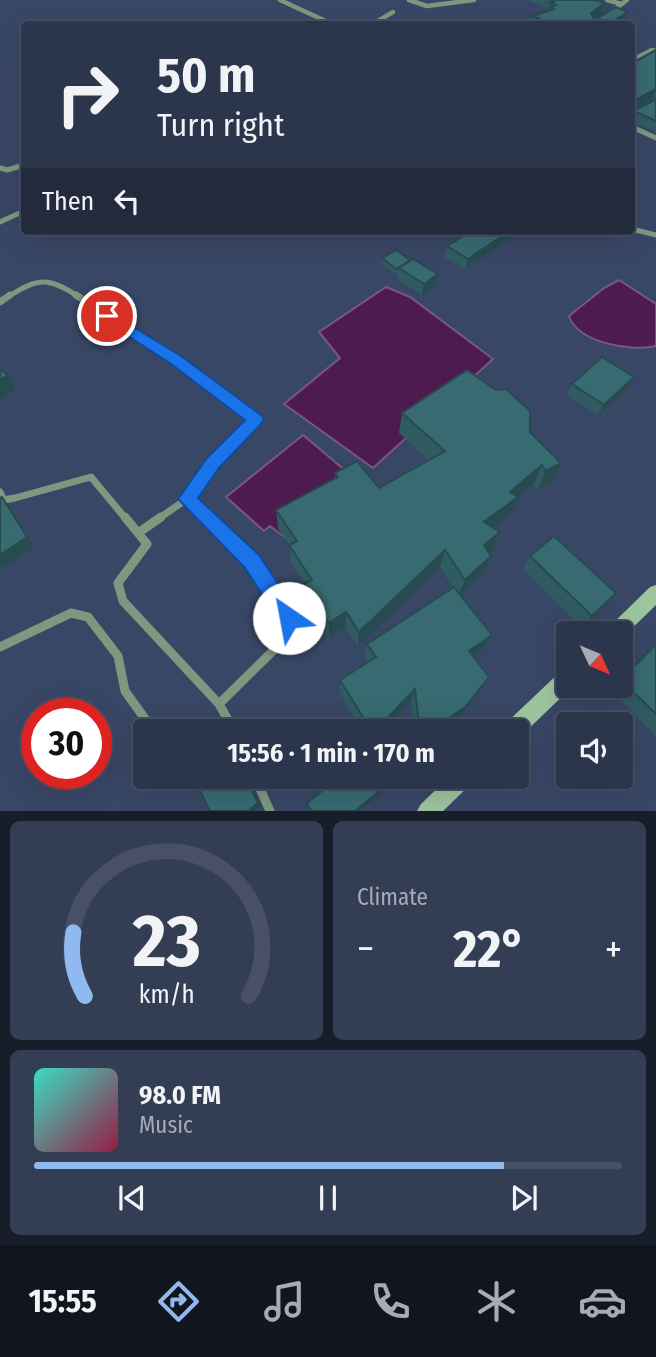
<!DOCTYPE html>
<meta charset="utf-8">
<style>
body{margin:0;font-family:"Fira Sans Condensed",sans-serif;background:#333d53;color:#f1f3f6;height:100vh;display:flex;flex-direction:column;font-size:26px;white-space:nowrap}
*{box-sizing:border-box;margin:0}
p{font-size:23px;color:#a6abb5}
.icon{flex:none;width:38px;height:38px;fill:none;stroke:currentColor;stroke-width:2;stroke-linecap:round;stroke-linejoin:round}
.map{position:relative;height:811px;overflow:hidden}
.drawer{display:flex;flex-direction:column;gap:10px;padding:10px;background:#181d2a;flex:1}
.drawer>*{flex:none}
.banner{position:absolute;left:21px;top:21px;width:614px;height:214px;border-radius:7px;box-shadow:0 7px 28px #0002,0 0 0 2px #475064;background:#2b354c;color:#f1f3f6;overflow:hidden}
.needle{width:46px;rotate:134deg}
.controls{position:absolute;left:556px;top:621px;display:grid;gap:14px}
.controls a{display:grid;place-items:center;width:77px;height:77px;border-radius:7px;background:#2b354c;box-shadow:0 7px 28px #0002,0 0 0 2px #475064;font-size:35px}
.speed{position:absolute;left:21px;top:698px;display:flex;gap:14px;font-size:35px;font-weight:700;text-align:center}
.speed>*{display:grid;place-content:center;width:91px;height:91px;border-radius:50%;background:#2b354c;box-shadow:0 7px 28px #0002,0 0 0 2px #475064;line-height:1}
.speed .limit{border:10px solid #d22;background:#fff;color:#111}
.pin{position:absolute;display:grid;place-items:center;width:60px;height:60px;color:#fff;margin:-30px;border:4px solid #fff;border-radius:50%;box-shadow:0 2px 7px #0007}
.me{position:absolute;width:77px;margin:-38px;rotate:327deg;stroke-linejoin:round;filter:drop-shadow(0 0 5px #0008)}
.turn{display:flex;align-items:center;gap:24px;height:147px;padding:0 21px;font-size:32px}
.turn .icon{width:91px;height:91px;stroke-width:2.5}
.turn b{display:block;font-size:49px;line-height:60px}
.then{display:flex;align-items:center;height:66px;padding:0 21px;background:#0003;gap:14px;font-size:26px}
.big{font-size:52px;font-weight:700;line-height:1.1}
.drawer .tile{flex:1;display:flex;flex-direction:column;justify-content:center;gap:10px;min-width:0;padding:0 24px;border-radius:10px;background:#333d53}
.drawer .dial{align-items:center;gap:0}
.dial svg{height:182px;overflow:visible;fill:none;stroke:#475064;stroke-width:7;stroke-linecap:round;text-anchor:middle}
.dial text{fill:#f1f3f6;stroke:none}
.song{display:flex;align-items:center;gap:21px}
.cover{width:84px;height:84px;border-radius:10px;background:linear-gradient(135deg,hsl(170 70% 55%),hsl(340 70% 35%))}
.played{height:7px;border-radius:4px;background:linear-gradient(90deg,#90b9f0 80%,#475064 80%)}
.keys{display:flex;justify-content:space-around;direction:ltr}
.heat{display:flex;justify-content:space-between;align-items:center;font-size:38px;direction:ltr}
.drawer .tiles{flex:1;display:grid;gap:10px;grid-template-columns:1fr 1fr}
.tile:last-child{grid-column:span 2}
.trip{position:absolute;left:133px;top:719px;width:396px;height:70px;border-radius:7px;background:#2b354c;box-shadow:0 7px 28px #0002,0 0 0 2px #475064;font-weight:700;line-height:70px;text-align:center}
.tabs{display:flex;height:112px;justify-content:space-around;align-items:center;background:#11151e;color:#a6abb5}
.tabs .icon{width:49px;height:49px}
.tabs .on{color:#90b9f0}
.tabs b{font-size:32px;color:#f1f3f6}
.map>svg:first-child{display:block}
.water{fill:#4d1b50;stroke:#785782;stroke-width:2}
.lines{fill:none;stroke-linecap:round;stroke-linejoin:round}
.street-far3{stroke:#7e987f;stroke-width:4.5}
.street-far2{stroke:#7e987f;stroke-width:5}
.street-far1{stroke:#7e987f;stroke-width:7}
.street{stroke:#7e987f;stroke-width:9}
.secondary{fill:#9cc59d;fill-rule:evenodd}
.wall{fill:#305c61}
.shaded-wall{fill:#274b4f}
.building{fill:#386b71;stroke:#274b4f;stroke-width:2}
.route{fill:#1a73e8;stroke:#114b97;stroke-width:2}
</style>
<div class="map">
<svg width="656" height="811" viewBox="0 0 656 811">
<rect width="100%" height="100%" fill="#394766"/>
<!-- water -->
<path class="water" d="M619,280l37,24v42c-24,6 -78,-3 -87,-30l35,-28z
M386,287l24,10 83,62 -120,109 -89,-64 56,-46 -21,-26z
M303,435l57,48 -66,61 -24,-18 -6,5 -38,-34z"/>
<g class="lines">
<!-- street-far3 -->
<path class="street-far3" d="M280,0l52,24
M409,0l18,6 47,-6
M607,0l15,4
M611,12l16,-12
M373,24l20,-12
M632,60l20,-10 4,1
M632,127l3,2"/>
<!-- street-far2 -->
<path class="street-far2" d="M632,127l24,11
M0,168l7,2 17,-5
M0,222l24,-11
M632,229l24,6
M8,297c30,-20 41,-20 71,0"/>
<!-- street-far1 -->
<path class="street-far1" d="M76,295l100,65 80,59 -43,44 -26,36 21,20
M0,302l10,-7
M0,492l4,8 11,-2 76,-21 35,42
M158,519l29,-20"/>
<!-- street -->
<path class="street" d="M125,517l22,27 -29,39 5,18 96,103 16,28
M206,517l46,45 37,56 -3,20 -67,66
M138,533l23,-16
M0,647l71,-34 17,4 30,39 7,35 23,32 10,9
M255,777l15,34"/>
<!-- secondary -->
<path class="secondary" d="M656,585v20l-35,34v-5h-16l3,-6 42,-41z
M569,668v18h4l-55,53 -2,1v-8h-15l3,-7 58,-55z
M449,777h25l-3,7 -28,27h-26l4,-7z"/>
</g>
<!-- wall -->
<path class="wall" d="M527,0h68l10,3 -3,9 -9,6 1,2h31l-7,4h-94l7,-2 2,-6 16,-5v-2z
M656,50v47h-2l-21,11 4,1 19,-10v33l-24,-11v-58z
M522,231l-57,39 -20,-13 2,-11z
M382,258l54,27 -14,10 -25,-16 1,-6 -3,1 -14,-10z
M572,384l56,4 -30,27 -31,-20z
M402,413l128,19 31,31 -9,19 -15,8 -3,-6 -16,14 -8,17 -17,13 7,4 -7,18 -4,3 2,3 -7,17 -24,22 24,54 -11,8 8,33 -23,28 -19,14h-25l-3,-31 -29,31h-19l-23,-39v-13l28,-18 -3,-4 2,-14 86,-56 -13,-21 -82,79 -13,-19 -16,11 -23,-38 -1,-16 -14,-21 -1,-17 -12,-18 -2,-18 59,-32v-5l44,15 50,-28 -30,-27z
M530,556l76,49 -24,23 -59,-59z
M656,643v94l-46,-48 3,-3h8v-8z"/>
<!-- shaded-wall -->
<path class="shaded-wall" d="M605,3l-3,9 -13,9 2,-8z
M628,12l-3,8 -7,4h-10z
M656,89l-2,8 -22,12v-7z
M636,172l-3,9h-1v-6z
M509,231h13l-57,39 3,-11z
M438,274l-2,11 -14,10 2,-11z
M8,375l8,15 -16,10v-20z
M634,377l-6,11 -30,27 6,-10z
M561,463l-9,19 -15,8 9,-19z
M542,465l-8,19 -16,14 -8,17 -32,25 6,-18 26,-30z
M2,497l7,9 25,41 -34,22z
M500,532l-7,18 -16,12 7,-17z
M445,550l-5,17 -82,79 1,-14z
M491,556l-7,17 -26,23 7,-16z
M616,593l-10,12 -24,23 10,-12z
M346,612l-1,15 -16,11v-15z
M492,635l-8,14 -22,16 7,-14z
M489,677l-8,13 -23,28 -19,14h-11z
M415,689l-4,12 -29,31h-8z
M245,777l16,30 -6,4h-7z
M394,779l-2,4 -33,28h-4z"/>
<!-- building -->
<path class="building" d="M550,0h45l10,3 -14,10 3,7 22,-13 12,5 -20,12h-84l16,-5 -7,-3 21,-7 -4,-2 6,-2 -6,-2 4,-1z
M656,50v39l-24,13v-39z
M656,99v22l-24,-11v-2l5,1z
M472,231h37l-41,28 -21,-13z
M396,250l14,10 -14,9 -14,-11z
M413,259l25,15 -14,10 -25,-16z
M602,357l32,20 -30,28 -32,-21z
M0,369l8,6 -8,5z
M467,370l29,20 10,-1 24,22v21l31,31 -15,8 -4,-6 -32,27 8,5 -34,25 16,10 -16,13 7,11 -26,24 -20,-30 -86,82 -13,-20 -17,11 -25,-39 8,-4 -23,-35 8,-4 -21,-31 62,-33 -3,-4 22,-12 22,27 66,-37 -43,-38z
M2,497l25,40 -27,18v-57z
M554,536l62,57 -24,23 -62,-60z
M454,587l38,48 -23,16 20,26 -24,30 -37,25h-8l-5,-43 -41,43h-2l-32,-52 36,-23 -9,-13z
M656,644v70l-35,-34z
M193,777h52l13,26 -10,8h-38z
M339,777h54l1,2 -39,32h-44l-4,-8z"/>
<!-- route -->
<path class="route" d="M107,311l74,45 80,59 3,4 -3,5 -42,44 -21,30 61,57 37,56 3,7 -3,7 -7,3 -7,-3 -37,-57 -67,-69 29,-41 38,-38 -74,-56 -69,-45v-7z"/>
</svg>
<div class="controls">
<a><svg class="needle" viewBox="-14 -14 28 28"><path d="M0-13l5 13h-10z" fill="#e53935"/><path d="M0 13l5-13h-10z" fill="#a6abb5"/></svg></a>
<a><svg class="icon" aria-label="sound" viewBox="0 0 24 24"><path d="M4 9h4l5-4v14l-5-4H4zM17 9q2 3 0 6"/></svg></a>
</div>
<div class="speed"><div class="limit">30</div></div>
<div class="pin" style="left:107px;top:316px;background:#d93025"><svg class="icon" aria-label="arrive" viewBox="0 0 24 24"><path d="M6 21V4h12l-3 4 3 4H6"/></svg></div>
<svg class="me" style="left:289px;top:618px" viewBox="-20 -20 40 40"><circle r="19" fill="#fff"/><path d="M0-13L10 11 0 6-10 11z" fill="#1a73e8"/></svg>
<div class="trip">15:56 · 1 min · 170 m</div>
<div class="banner">
<div class="turn"><svg class="icon" aria-label="right" viewBox="0 0 24 24"><path d="M7 20v-9h11M14 6l5 5-5 5"/></svg><div><b>50 m</b>Turn right</div></div>
<div class="then">Then<svg class="icon" aria-label="left" viewBox="0 0 24 24"><path d="M17 20v-9H6M10 6l-5 5 5 5"/></svg></div>
</div>
</div>
<section class="drawer">
<div class="tiles">
<div class="tile dial"><svg viewBox="0 0 100 80">
<path d="M14 69A42 42 0 1 1 86 69"/>
<path d="M14 69A42 42 0 0 1 9 41" stroke="#90b9f0"/>
<text x="50" y="56" font-size="32" font-weight="700">23</text>
<text x="50" y="72" font-size="11">km/h</text>
</svg></div>
<div class="tile"><p>Climate</p>
<div class="heat"><a>−</a><b class="big">22°</b><a>+</a></div>
</div>
<div class="tile">
<div class="song"><i class="cover"></i><div><b>98.0 FM</b><p>Music</p></div></div>
<div class="played"></div>
<div class="keys"><svg class="icon" aria-label="previous" viewBox="0 0 24 24"><path d="M18 5L8 12l10 7zM5 5v14"/></svg><svg class="icon" aria-label="pause" viewBox="0 0 24 24"><path d="M8 5v14M16 5v14"/></svg><svg class="icon" aria-label="next" viewBox="0 0 24 24"><path d="M6 5l10 7-10 7zM19 5v14"/></svg></div>
</div>
</div>
</section>
<nav class="tabs">
<b>15:55</b>
<svg class="icon on" aria-label="directions" viewBox="0 0 24 24"><path d="M12 3l9 9-9 9-9-9zM9 14v-3h6M13 9l2 2-2 2"/></svg>
<svg class="icon" aria-label="music" viewBox="0 0 24 24"><path d="M9 18V5l10-2v13"/><circle cx="6" cy="18" r="3"/><circle cx="16" cy="16" r="3"/></svg>
<svg class="icon" aria-label="phone" viewBox="0 0 24 24"><path d="M5 4h4l2 5-3 2q2 4 5 5l2-3 5 2v4C11 20 4 13 5 4z"/></svg>
<svg class="icon" aria-label="climate" viewBox="0 0 24 24"><path d="M12 3v18M4 7l16 10M4 17L20 7"/></svg>
<svg class="icon" aria-label="car" viewBox="0 0 24 24"><path d="M5 17H2v-5l4-1 3-4h7l3 4 3 1v5h-3M9 17h6M6 11h13"/><circle cx="7" cy="17" r="2"/><circle cx="17" cy="17" r="2"/></svg>
</nav>
